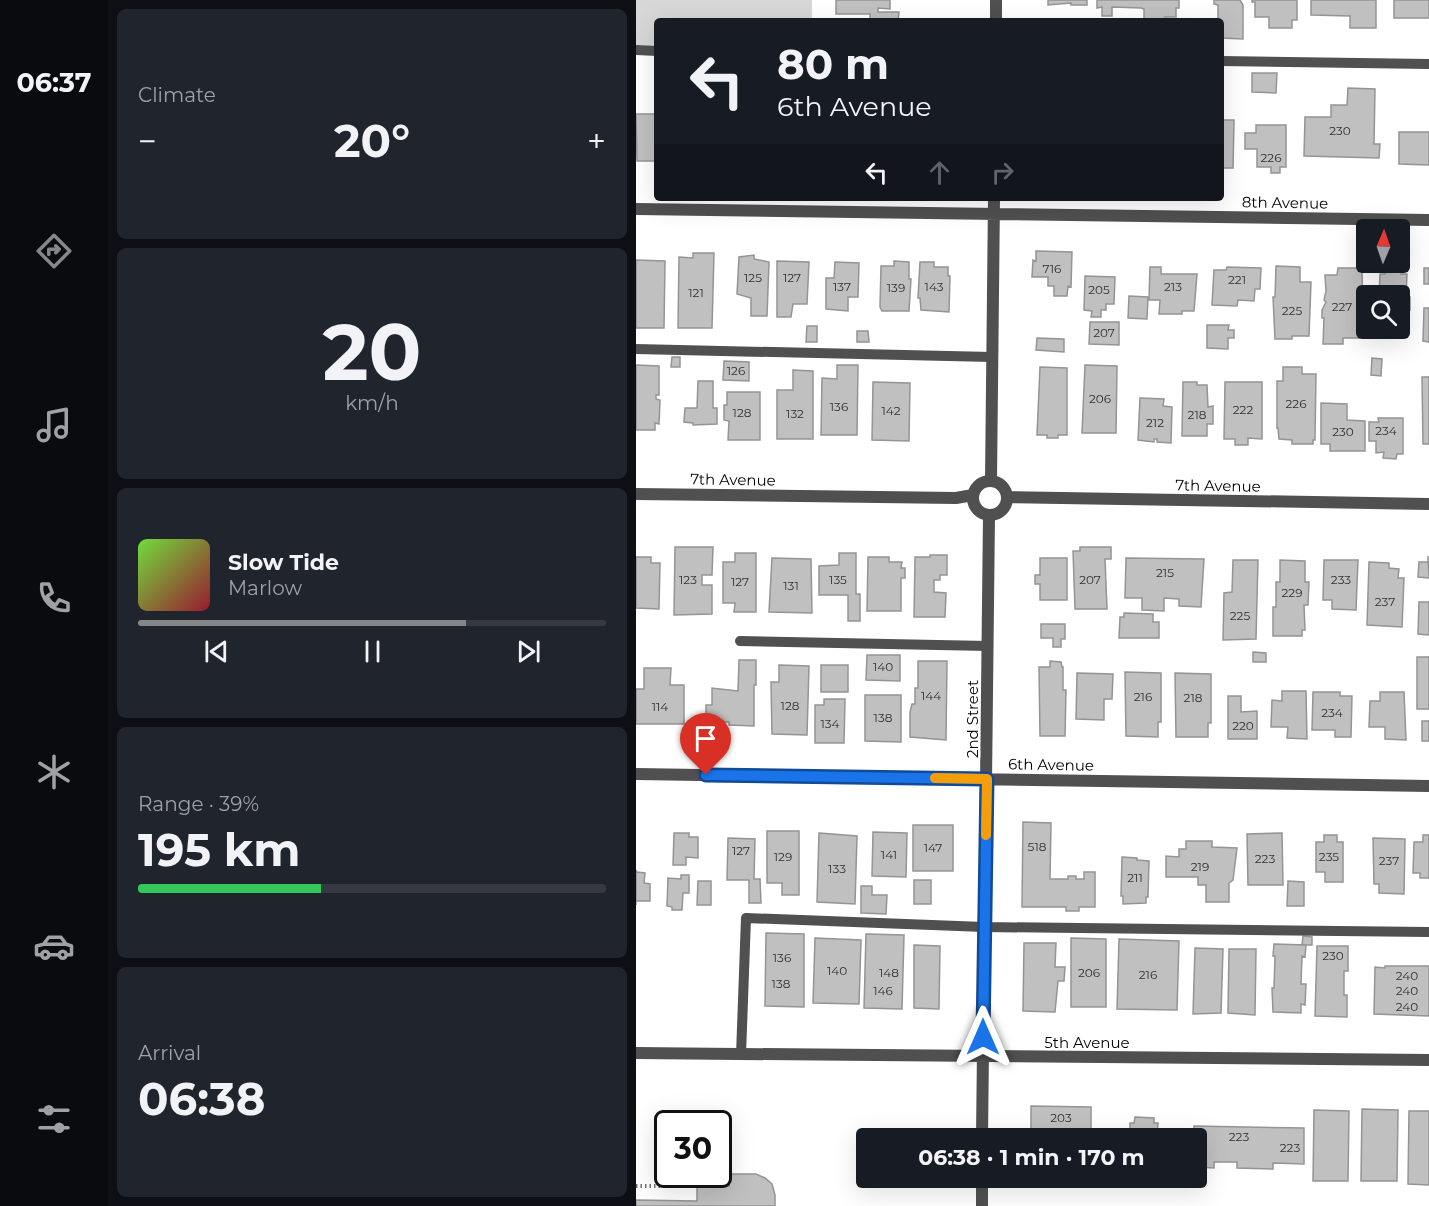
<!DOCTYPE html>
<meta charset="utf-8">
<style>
body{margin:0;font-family:Montserrat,sans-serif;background:#20242c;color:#f1f3f6;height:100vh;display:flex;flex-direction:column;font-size:22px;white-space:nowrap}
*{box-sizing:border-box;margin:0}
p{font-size:20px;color:#9ea1a6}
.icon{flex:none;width:33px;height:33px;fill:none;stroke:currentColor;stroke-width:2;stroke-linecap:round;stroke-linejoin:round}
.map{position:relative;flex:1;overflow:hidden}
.side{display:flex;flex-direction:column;gap:9px;padding:9px;background:#0d0f14;width:528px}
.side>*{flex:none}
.hud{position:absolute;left:18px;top:18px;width:570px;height:183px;border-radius:6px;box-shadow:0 6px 24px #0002;background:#171b24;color:#f1f3f6;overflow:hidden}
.needle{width:39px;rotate:2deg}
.tools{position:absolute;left:720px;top:219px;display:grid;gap:12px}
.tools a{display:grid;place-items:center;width:54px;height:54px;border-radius:6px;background:#171b24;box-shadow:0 6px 24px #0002;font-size:30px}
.speed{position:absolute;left:18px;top:1110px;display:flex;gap:12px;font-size:30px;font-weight:700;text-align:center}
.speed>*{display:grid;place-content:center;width:78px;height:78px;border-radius:50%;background:#171b24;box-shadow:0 6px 24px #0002;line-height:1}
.speed .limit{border:3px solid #111;border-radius:9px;background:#fff;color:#111}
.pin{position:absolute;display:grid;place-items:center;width:51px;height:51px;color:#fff;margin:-62px -26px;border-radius:50% 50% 50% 0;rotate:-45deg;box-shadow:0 0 6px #0007}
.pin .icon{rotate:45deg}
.me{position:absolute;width:66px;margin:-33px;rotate:0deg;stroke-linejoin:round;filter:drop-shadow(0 0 4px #0008)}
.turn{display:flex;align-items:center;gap:21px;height:126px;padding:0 24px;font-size:27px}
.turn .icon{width:78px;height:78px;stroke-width:2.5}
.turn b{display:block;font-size:42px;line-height:51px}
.lanes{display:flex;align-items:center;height:57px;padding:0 24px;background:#0003;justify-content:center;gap:30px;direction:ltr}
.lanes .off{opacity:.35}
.big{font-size:45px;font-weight:700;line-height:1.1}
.side .tile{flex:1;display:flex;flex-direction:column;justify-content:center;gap:9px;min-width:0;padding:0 21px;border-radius:9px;background:#20242c}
.side .dial{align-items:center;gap:0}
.dial b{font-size:78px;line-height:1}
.song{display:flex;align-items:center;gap:18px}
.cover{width:72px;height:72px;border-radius:9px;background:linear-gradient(135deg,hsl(100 70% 55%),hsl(350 70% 35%))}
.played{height:6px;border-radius:3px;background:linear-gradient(90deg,#858687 70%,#363941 70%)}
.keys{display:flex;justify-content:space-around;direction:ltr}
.heat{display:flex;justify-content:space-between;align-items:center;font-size:33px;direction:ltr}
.charge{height:9px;border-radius:4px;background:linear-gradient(90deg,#34c759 39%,#363941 0)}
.trip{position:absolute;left:220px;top:1128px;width:351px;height:60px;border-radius:6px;background:#171b24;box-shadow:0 6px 24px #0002;font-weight:700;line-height:60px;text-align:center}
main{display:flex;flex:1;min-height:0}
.tab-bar{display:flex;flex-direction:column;width:108px;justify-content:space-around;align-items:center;background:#090b0e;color:#9ea1a6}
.tab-bar .icon{width:42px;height:42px}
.tab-bar .active{color:#858687}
.tab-bar b{font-size:27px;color:#f1f3f6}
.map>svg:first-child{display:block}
.green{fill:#d7d7d7}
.building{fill:#c0c0c0;stroke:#949494;stroke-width:1.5}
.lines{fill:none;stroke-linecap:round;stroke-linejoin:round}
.path{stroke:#727272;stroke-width:4;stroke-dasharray:1.5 3;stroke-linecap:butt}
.service{stroke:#505050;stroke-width:10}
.minor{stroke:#505050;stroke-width:12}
.tertiary{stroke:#505050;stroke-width:12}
.route-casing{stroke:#114b97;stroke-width:15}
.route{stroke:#1a73e8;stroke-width:10}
.slow{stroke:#f59e0b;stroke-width:10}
.labels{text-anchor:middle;stroke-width:4.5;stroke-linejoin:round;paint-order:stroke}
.number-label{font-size:12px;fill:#303030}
.street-label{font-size:15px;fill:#000;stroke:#fff}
</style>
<main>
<nav class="tab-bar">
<b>06:37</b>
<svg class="icon active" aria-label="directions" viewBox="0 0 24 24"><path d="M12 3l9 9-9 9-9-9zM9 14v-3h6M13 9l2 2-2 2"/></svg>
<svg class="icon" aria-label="music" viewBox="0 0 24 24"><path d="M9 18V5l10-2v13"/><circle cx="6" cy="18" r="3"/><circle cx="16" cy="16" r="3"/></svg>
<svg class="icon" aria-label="phone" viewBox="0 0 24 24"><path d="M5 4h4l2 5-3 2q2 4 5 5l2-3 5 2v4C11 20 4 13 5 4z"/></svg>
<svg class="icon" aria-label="climate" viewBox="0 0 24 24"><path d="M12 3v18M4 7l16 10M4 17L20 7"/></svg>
<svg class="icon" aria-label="car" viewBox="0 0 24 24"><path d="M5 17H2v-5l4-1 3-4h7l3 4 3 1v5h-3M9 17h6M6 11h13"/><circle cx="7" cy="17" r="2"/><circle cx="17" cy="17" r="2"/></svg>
<svg class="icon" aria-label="filters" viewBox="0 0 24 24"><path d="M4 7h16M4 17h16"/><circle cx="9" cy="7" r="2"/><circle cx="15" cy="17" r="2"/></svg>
</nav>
<section class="side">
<div class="tile"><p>Climate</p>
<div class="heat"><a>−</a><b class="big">20°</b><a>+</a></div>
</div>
<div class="tile dial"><b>20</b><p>km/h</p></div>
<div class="tile">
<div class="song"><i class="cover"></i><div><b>Slow Tide</b><p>Marlow</p></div></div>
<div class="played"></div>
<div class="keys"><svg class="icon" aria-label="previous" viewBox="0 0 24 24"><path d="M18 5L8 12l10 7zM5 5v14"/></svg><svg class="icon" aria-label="pause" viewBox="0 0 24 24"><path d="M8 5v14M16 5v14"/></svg><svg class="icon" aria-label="next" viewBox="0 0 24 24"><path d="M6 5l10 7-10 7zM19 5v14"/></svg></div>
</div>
<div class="tile"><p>Range · 39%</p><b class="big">195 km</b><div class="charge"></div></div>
<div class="tile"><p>Arrival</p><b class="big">06:38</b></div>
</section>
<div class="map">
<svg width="793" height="1206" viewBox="0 0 793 1206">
<rect width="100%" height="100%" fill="#fff"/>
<!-- green -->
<path class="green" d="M0,0h176v21h-155v25h-21z"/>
<!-- building -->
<path class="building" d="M200,0h54v9l-12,-1v4h21l-1,9h-28v-7h-34z
M412,0h39v5h-16v-2l-23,2z
M461,0h82v8h-3v9h-11v3h-21v-11l-3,-1 -29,-1v9h-10v-9l-5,1z
M578,0h26l3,5v34l-22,-1v-17h-3v-16l-4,-1z
M616,0h45v20h-5v8h-23v-11h-14v-15h-3z
M675,0h65v28h-26v-12l-39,-1z
M758,0h35v18h-35z
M616,73h25l-1,20 -24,-1z
M712,88l27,1 -1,55h6l-1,14 -75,-2 1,-39h26v-12h16z
M0,114h21v47h-20z
M585,120h13l-1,48h-12z
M620,125h30v42h-6v6h-9v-6h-14v-18h-12v-16h11z
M763,132h30v33l-30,-1z
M400,251l36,1 -1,35 -3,-1 -1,10h-13v-10h-6v-9h-16l1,-17 3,1z
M57,253h21l-2,75h-34l1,-71 14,1z
M118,255v4l15,3 -2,54h-16v-18l-14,-4 2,-37z
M0,260l29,1 -1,67h-28z
M141,261l32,1 -2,42h-14l-2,13h-14z
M258,261l15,1v17h2l-2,32h-27l-2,-4 1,-41h13z
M199,262l24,1 -1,34h-10v14l-22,-2v-31h8z
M284,262h14v5h14v9h2l-1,36 -28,-2 -1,-12h-2z
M640,266l24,1v15h11l-2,54h-17v3h-17l-2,-42h2z
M514,267h11v7h36l-3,37h-12v3h-23l1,-14h-11z
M591,267l34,1 -1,21h-5l-1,12 -16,-1 -1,6 -25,-1 2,-35h12z
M749,267l16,1v6h6l-1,23h4v13h-10v-14h-21l1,-22h5z
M702,268h24l1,52h-2l-1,18h-17v6h-20l1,-26h-2v-8l4,-8 -2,-2 2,-9 -1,-16h12z
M788,268h5v16h-5z
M449,276l30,1 -1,27h-8v6h-5v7h-10l1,-6 -8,-1z
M493,296l19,1 -1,22 -19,-1z
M788,308h5v34l-6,-1z
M454,322h29v23l-30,-1z
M571,325h22l-1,5h6v8h-6v11l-21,-1z
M171,326h10v16h-11z
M221,331h11l1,11h-12z
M401,338l27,1v13l-28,-2z
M36,357h8v10h-9z
M736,358l10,1 -1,17 -10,-1z
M88,361l25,1v19l-26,-1z
M0,365l23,1v29h-3v4l4,1 -1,24 -4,-1v7h-19z
M201,365h21l-1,70h-36l1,-57 15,1z
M449,365l32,1 -1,67h-34z
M404,367l27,1v67h-9v3h-11v-3h-10z
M647,367h19v7h14l-1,66h-2v4h-21v-4l-13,-1 -1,-11h-1v-47h6z
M157,370l20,1v68h-36v-49h16z
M786,377h7v67h-6z
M62,381h15v27h4v16l-24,1v-2l-9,-1 1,-14h12z
M237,382l37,1 -1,58 -37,-1z
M547,382h14v3h10l1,22 5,-1v18h-6v12h-25z
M589,382h37v57l-14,-1v7h-13v-6h-11z
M91,392h33v48h-32l1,-19 -5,-1v-15h3z
M504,398l24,1 -1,7 9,1 -1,36 -14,-1v-3h-3v3l-16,-2z
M685,403l26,1v16l18,1v30h-35v-7h-9z
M742,418h25v36h-6l-1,5 -13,-1 1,-6 -8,1v-12h-7v-19h10z
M39,547h38l-1,28h-10v10h10v29l-38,1z
M444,547h31v12h-6l2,50h-32l-2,-58h7z
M99,553h21v59h-22l1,-9h-12v-41h12z
M203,553h17v41h4v27h-12v-26h-29v-29l20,-1z
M294,555h17v20h-7v5h-6v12l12,1 -1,24h-31l1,-60h15z
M792,556l1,22 -11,-1 1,-15h9z
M0,557h15v6h9l-1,46 -23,-1z
M232,557h21v5h13l-1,6h4v10h-4v33h-34z
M136,558l39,1 1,54 -43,-1z
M404,558h27v42h-27v-16h-5v-9h5z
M490,558l78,1 -3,48 -22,-1v-7l-15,-1v13l-22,-1v-12h-17z
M597,560h25l-2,79 -33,1 1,-47 8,-1z
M644,560l25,1v21h4l-1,23h-4l1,25h-3v6h-29v-29h3v-25h4z
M688,560h34l-2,50 -24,-1v-9h-9z
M733,562l20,1v5l10,1 -1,9h6l-2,49 -35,-2z
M783,602h10v33l-11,-1z
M488,613l29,1v8h6v16h-40l1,-21h4z
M405,624h24v15h-4v8h-8v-9h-12z
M617,652l13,1v9h-13z
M231,655h33v26l-34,-1z
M781,657h12v52h-12z
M103,660h17v25h-2v41l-25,-1v-3h-23v-17h6v-17l26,3z
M282,661h29l-1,79 -36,-3v-25l2,-8h3v-16h3z
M414,661l11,1 1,5h1v23h3l-1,46h-25l-1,-69h11z
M143,665l30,1 -2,69 -35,-1 -1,-52h8z
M185,665h27v27h-27z
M8,668h27l-1,17h14v39h-48v-35h8z
M489,672l36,1v49h-3v15l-32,-1z
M441,673l36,1 -1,25h-8v21l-28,-1z
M539,673l36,1v49h-3v14h-32z
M646,691h24l1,48 -20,-1 1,-11h-17l1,-27 10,1z
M677,692h27v4h12l-1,41h-16v-7h-23z
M744,692h24l2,48 -21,-1v-12h-16l1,-26h10z
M229,695h36v47l-36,-1z
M592,696h13v16l16,-1v28h-29z
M188,699h21l-1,44h-29v-38h9z
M786,721h7v20h-7z
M387,822l28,1 -1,56h18v-3h8v3h8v-7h11v35h-16v4h-13v-4h-44z
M277,825h40v46h-40z
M131,831h32v64h-17v-12h-15z
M237,832l34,1 -1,44 -34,-1z
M38,833h15v4h9v21l-12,-1v8h-13z
M183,833l38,3 -2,68 -38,-2z
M646,833l1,52h-35l-1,-51z
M688,835h13v7h6v40h-18v-10h-9v-30h8z
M787,835h6v43h-9v-5h-7l1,-31h9z
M92,838l27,1 -1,40h6l1,24h-12v-23h-22z
M737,838l32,1 -1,55 -25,-1v-9h-5z
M550,841h26v6l25,1 -4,32 -4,3v19h-23v-17h-8v-8h-32v-21l13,1v-8h7z
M486,857l15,1v2l12,1 -1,36h-2v6l-23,1v-8h-2z
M0,870l1,2 8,1 -1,10 6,1v17h-14v4z
M45,875h8v18h-6l-1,17h-10v-3l-5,-1 1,-28 13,1z
M278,880h17v24h-17z
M62,881h13v24h-14z
M652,881l16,1v24h-17z
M225,886h11v9h15l-1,19 -25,-1z
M130,933l38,1v73l-39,-1z
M230,934l38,1 -2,74 -38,-1z
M667,936l9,1v8h-10z
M179,938l46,2 -2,64 -46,-1z
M435,938l35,1v68h-35z
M483,939l60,2 -2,69 -60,-1z
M388,943h32l-1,24h10l-1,14h-6l-3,31 -32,-1z
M638,944l32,1 -1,12 -3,-1 -1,28h5l-1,21 -4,-1v9l-28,-1 -1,-24h2l1,-32h-2z
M278,945l26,1 -1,63 -25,-1z
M681,946h31v25h-4v24h3v22l-32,-1z
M559,948l28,1 -2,64 -28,1z
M593,949h27l-1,66 -27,-2z
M749,966h44v50l-55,-2 1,-47 10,1z
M395,1106l60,1v24l-60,-1z
M726,1109l36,1 -1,71h-36z
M678,1110l35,1 -1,70h-35z
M773,1111h20v74l-21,-1z
M499,1117l19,1v5h4l-1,15h-27v-15h4z
M558,1126l110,2v36l-31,-1v6l-36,-1v-6h-23v6l-17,-1v-29h-3z
M395,1130l60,1 -1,7h-60z
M94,1174h26l9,4 7,6 3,11v11h-139v-6l61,1v-15h32z"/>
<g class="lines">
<!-- path -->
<path class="path" d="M0,1186h32l17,-11 26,1v10"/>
<!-- service -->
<path class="service" d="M0,50l21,1
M585,61l208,3
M0,349l356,8
M104,641l248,5
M105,1055l5,-137 238,9 445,5"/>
<!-- minor -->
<path class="minor" d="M360,21v-21
M0,209l793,11
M355,481l3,-283
M0,774l793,12
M0,1053l793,7
M346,1138l7,-623
M346,1206v-28"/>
<!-- tertiary -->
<path class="tertiary" d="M337 498a17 17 0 1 1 34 0a17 17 0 1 1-34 0Z
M0,494l320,4 17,-3
M371,497l422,7"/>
</g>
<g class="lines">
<!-- route casing -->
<g class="route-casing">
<path id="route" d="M70,775l281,4 -4,258"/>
</g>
<!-- route -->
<use href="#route" class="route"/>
<!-- slow -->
<path class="slow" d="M299,778l52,1 -1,56"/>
</g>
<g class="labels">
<!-- number labels -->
<g class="number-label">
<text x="704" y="135">230</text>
<text x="635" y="162">226</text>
<text x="416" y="273">716</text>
<text x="117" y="282">125</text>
<text x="156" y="282">127</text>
<text x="601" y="284">221</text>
<text x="206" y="291">137</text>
<text x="298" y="291">143</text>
<text x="537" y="291">213</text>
<text x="260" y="292">139</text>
<text x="463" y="294">205</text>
<text x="60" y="297">121</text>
<text x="706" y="311">227</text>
<text x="656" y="315">225</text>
<text x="468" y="337">207</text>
<text x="100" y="375">126</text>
<text x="464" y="403">206</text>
<text x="660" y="408">226</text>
<text x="203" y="411">136</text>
<text x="607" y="414">222</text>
<text x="255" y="415">142</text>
<text x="106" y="417">128</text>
<text x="159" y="418">132</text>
<text x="561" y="419">218</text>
<text x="519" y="427">212</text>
<text x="750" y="435">234</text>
<text x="707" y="436">230</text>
<text x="529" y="577">215</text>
<text x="52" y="584">123</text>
<text x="202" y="584">135</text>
<text x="454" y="584">207</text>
<text x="705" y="584">233</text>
<text x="104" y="586">127</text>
<text x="155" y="590">131</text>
<text x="656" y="597">229</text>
<text x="749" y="606">237</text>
<text x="604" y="620">225</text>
<text x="247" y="671">140</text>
<text x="295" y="700">144</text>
<text x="507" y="701">216</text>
<text x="557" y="702">218</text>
<text x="154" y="710">128</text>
<text x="24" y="711">114</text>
<text x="696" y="717">234</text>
<text x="247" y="722">138</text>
<text x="194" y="728">134</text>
<text x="607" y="730">220</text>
<text x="401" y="851">518</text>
<text x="297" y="852">147</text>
<text x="105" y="855">127</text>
<text x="253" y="859">141</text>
<text x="147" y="861">129</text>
<text x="693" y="861">235</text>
<text x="629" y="863">223</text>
<text x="753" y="865">237</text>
<text x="564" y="871">219</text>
<text x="201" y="873">133</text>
<text x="499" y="882">211</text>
<text x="697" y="960">230</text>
<text x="146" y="962">136</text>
<text x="201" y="975">140</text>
<text x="253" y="977">148</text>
<text x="453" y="977">206</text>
<text x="512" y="979">216</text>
<text x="771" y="980">240</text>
<text x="145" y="988">138</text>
<text x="247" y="995">146</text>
<text x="771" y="995">240</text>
<text x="771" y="1011">240</text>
<text x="425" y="1122">203</text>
<text x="603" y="1141">223</text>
<text x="654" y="1152">223</text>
</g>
<!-- street labels -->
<g class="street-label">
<text transform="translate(649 203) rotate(1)" y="5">8th Avenue</text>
<text transform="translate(97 480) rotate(1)" y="5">7th Avenue</text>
<text transform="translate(582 486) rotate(1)" y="5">7th Avenue</text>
<text transform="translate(337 719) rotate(-90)" y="5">2nd Street</text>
<text transform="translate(415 765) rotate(1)" y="5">6th Avenue</text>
<text x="451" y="1048">5th Avenue</text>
</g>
</g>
</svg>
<div class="tools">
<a><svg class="needle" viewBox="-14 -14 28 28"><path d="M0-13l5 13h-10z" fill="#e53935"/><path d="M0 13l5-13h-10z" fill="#9ea1a6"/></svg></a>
<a><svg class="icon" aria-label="search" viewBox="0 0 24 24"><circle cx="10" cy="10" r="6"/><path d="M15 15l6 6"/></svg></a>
</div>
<div class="speed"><div class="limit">30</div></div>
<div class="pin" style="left:70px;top:775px;background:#d93025"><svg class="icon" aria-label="arrive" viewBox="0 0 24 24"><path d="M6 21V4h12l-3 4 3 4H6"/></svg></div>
<svg class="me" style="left:347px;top:1037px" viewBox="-20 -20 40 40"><path d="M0-17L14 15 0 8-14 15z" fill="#1a73e8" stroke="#fff" stroke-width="4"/></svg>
<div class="trip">06:38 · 1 min · 170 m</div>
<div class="hud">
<div class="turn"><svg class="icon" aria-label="left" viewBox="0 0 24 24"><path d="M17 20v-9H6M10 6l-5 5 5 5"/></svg><div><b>80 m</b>6th Avenue</div></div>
<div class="lanes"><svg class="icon" aria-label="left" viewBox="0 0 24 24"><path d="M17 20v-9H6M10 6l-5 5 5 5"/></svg><svg class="icon off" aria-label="ahead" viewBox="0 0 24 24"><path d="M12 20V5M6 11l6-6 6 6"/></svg><svg class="icon off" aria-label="right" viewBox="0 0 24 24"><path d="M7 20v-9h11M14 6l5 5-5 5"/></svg></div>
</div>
</div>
</main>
